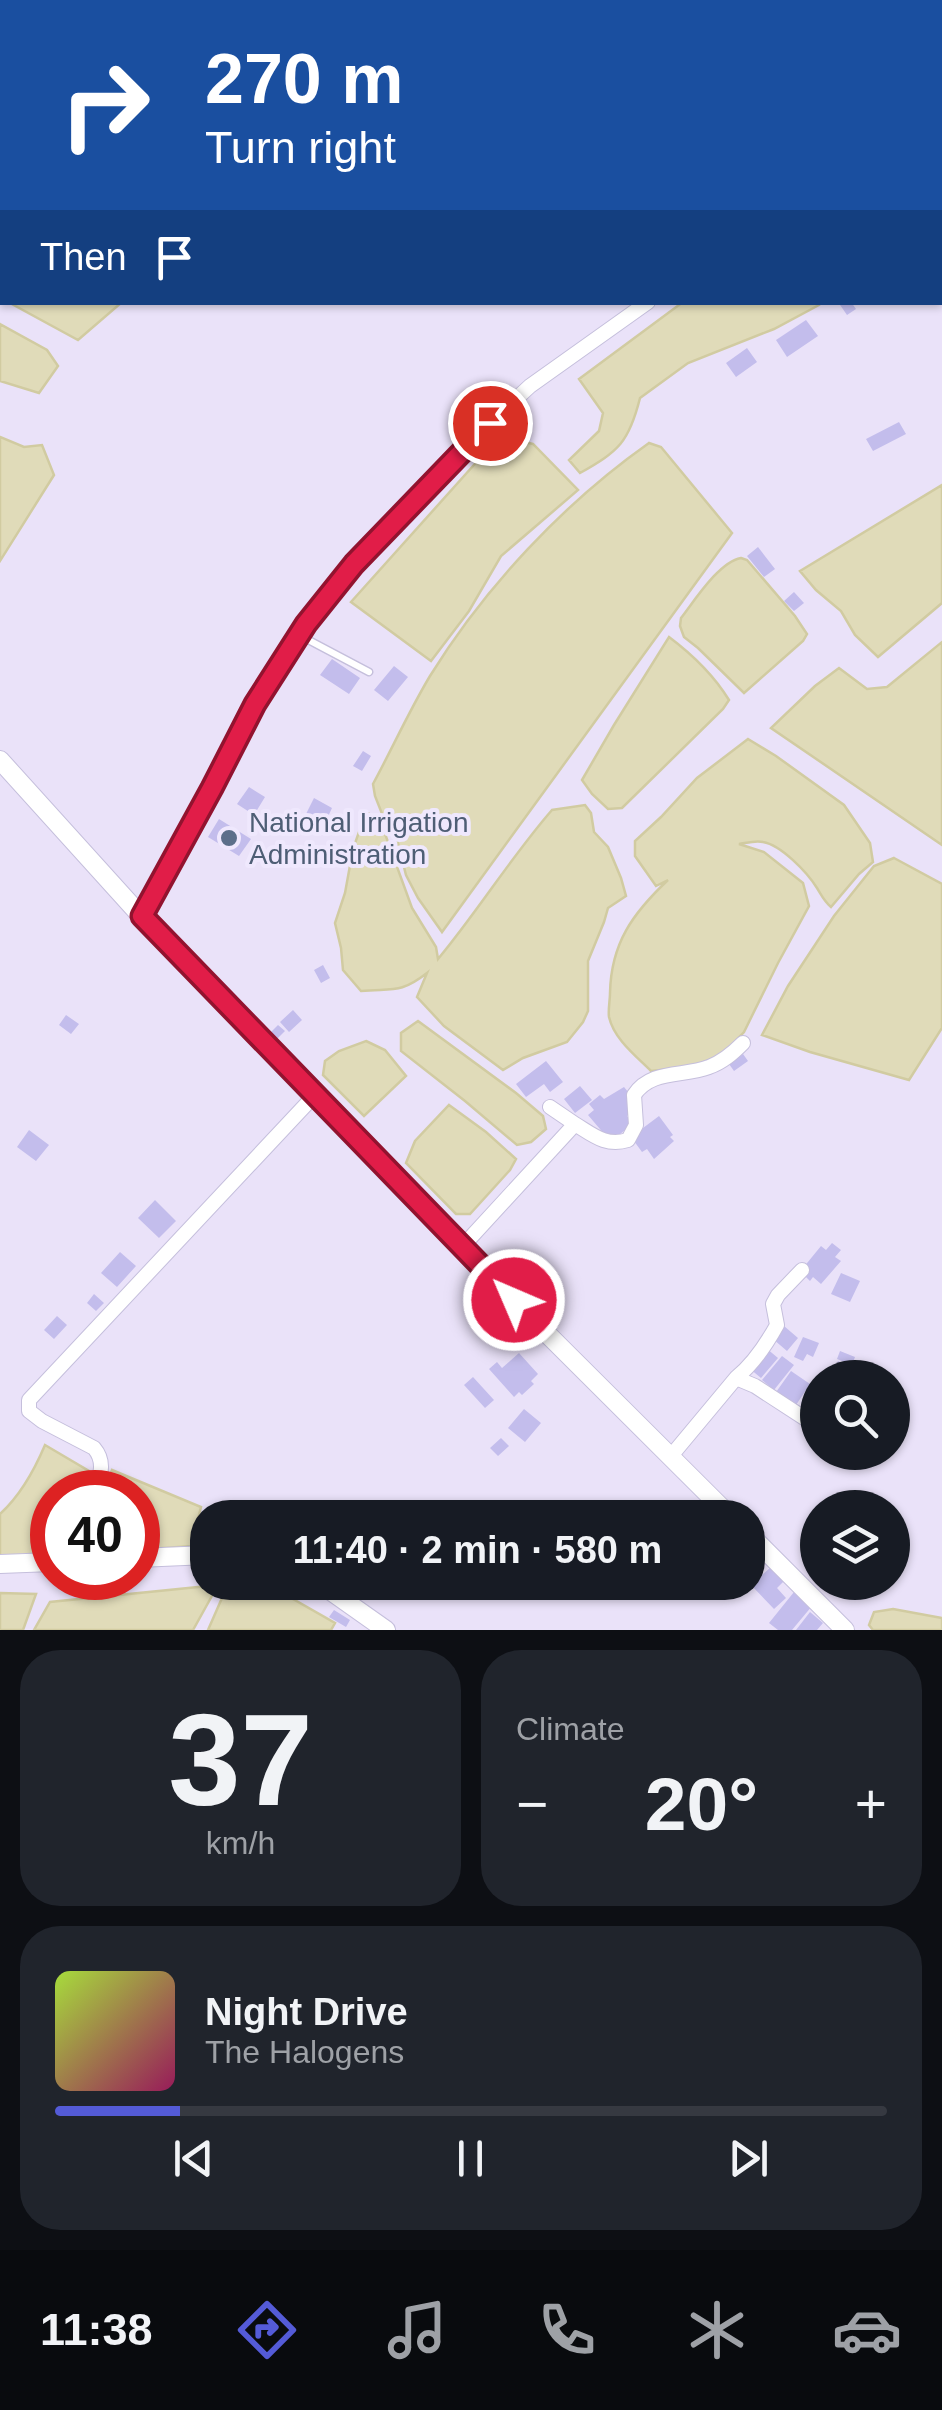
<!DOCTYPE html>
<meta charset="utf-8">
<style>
body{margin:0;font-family:Helvetica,sans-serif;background:#20242c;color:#f1f3f6;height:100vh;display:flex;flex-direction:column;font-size:38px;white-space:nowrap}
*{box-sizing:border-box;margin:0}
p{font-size:32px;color:#9ea1a6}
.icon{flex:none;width:55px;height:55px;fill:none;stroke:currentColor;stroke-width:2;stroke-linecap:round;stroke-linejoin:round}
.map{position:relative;height:1630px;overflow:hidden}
.panel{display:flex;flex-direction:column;gap:20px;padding:20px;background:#0d0f14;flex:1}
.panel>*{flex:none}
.guide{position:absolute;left:0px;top:0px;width:942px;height:305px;box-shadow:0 2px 8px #0004;background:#1a4fa0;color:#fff;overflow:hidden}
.tools{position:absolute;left:800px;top:1360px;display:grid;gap:20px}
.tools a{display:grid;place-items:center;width:110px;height:110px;border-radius:50%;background:#171b24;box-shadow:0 2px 8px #0004;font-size:50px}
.speed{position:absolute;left:30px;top:1470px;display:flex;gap:20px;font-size:50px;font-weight:700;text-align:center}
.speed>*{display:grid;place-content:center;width:130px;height:130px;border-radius:50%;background:#171b24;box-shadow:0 2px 8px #0004;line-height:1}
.speed .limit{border:15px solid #d22;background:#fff;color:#111}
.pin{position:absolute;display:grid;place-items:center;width:85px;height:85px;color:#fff;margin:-42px;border:5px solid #fff;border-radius:50%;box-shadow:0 2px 10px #0007}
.me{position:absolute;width:110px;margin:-55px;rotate:315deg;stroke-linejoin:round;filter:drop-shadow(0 0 8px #0008)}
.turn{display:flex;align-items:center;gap:35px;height:210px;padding:0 40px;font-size:45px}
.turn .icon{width:130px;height:130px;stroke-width:2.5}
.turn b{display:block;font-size:70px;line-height:85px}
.then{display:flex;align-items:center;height:95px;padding:0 40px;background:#0003;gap:20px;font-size:38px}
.big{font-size:75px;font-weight:700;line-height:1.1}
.panel .widget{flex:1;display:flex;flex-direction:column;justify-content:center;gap:15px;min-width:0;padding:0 35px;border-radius:40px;background:#20242c}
.panel .dial{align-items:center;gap:0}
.dial b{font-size:130px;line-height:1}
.song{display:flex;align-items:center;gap:30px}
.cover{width:120px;height:120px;border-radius:15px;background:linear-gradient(135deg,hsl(80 70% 55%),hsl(330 70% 35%))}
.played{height:10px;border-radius:5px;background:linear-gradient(90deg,#545bd7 15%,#363941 15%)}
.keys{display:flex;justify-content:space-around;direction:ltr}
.heat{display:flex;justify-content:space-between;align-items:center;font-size:55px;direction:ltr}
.panel .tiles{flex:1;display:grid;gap:20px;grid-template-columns:1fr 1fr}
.widget:last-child{grid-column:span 2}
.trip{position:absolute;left:190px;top:1500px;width:575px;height:100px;border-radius:40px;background:#171b24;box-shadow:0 2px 8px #0004;font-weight:700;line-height:100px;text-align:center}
.menu{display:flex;height:160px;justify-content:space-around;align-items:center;background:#090b0e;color:#9ea1a6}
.menu .icon{width:70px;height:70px}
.menu .current{color:#545bd7}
.menu b{font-size:45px;color:#f1f3f6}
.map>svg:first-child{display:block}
.education{fill:#dff5e7}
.water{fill:#e0dbb9;stroke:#d1cba1;stroke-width:2.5}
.building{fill:#c3bdec}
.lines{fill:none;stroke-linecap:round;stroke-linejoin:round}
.service-casing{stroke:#c5bfdc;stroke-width:9}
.minor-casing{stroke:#c5bfdc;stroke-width:16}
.tertiary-casing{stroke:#c5bfdc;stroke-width:20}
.secondary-casing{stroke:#c7c0e3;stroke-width:22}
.service{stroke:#fff;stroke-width:6}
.minor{stroke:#fff;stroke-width:14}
.tertiary{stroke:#fff;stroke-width:18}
.secondary{stroke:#fff;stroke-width:20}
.route-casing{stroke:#92132f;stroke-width:25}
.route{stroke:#e11d48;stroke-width:18}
.service-dot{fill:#5c6f8a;stroke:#efe8fd;stroke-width:4}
.labels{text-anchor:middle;stroke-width:8;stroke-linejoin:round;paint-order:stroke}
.service-label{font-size:28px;fill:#4e5e75;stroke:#efe8fd;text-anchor:start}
</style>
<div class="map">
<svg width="942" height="1630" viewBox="0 0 942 1630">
<rect width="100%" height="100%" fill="#eae2f9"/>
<!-- education -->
<path class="education" d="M344,0h380l2,2h-383z"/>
<!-- water -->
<path class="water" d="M683,302h135l1,3 -45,24 -86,34 -48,35c-11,44 -21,53 -60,75l-11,-13 30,-29 4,-18 -24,-34z
M10,303l110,-1 1,1 -43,37z
M0,324l47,26 11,16 -19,27 -39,-12z
M0,437l24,10 18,-2 12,30 -54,86z
M499,437l34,7 45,46 -77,66 -32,55 -38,50 -80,-59z
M649,443l12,4 71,86 -290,399 -24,-34 -12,-23 -8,-32 -10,-14 -13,-33 -2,-12c19,-35 36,-73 57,-108 55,-89 134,-173 219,-233z
M942,485v118l-64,54 -23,-22 -14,-24 -25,-21 -16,-19z
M741,558l6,2 48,56 12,18 -4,7 -59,52 -46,-45 -14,-11 -4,-11 1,-8c14,-18 38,-56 60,-60z
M669,637c24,18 44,37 60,63l-6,9 -101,99 -14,1 -16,-15 -10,-14 32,-55z
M942,642v203l-171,-117 44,-42 24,-18 28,21 20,-2z
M748,739l28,17 68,49 26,38 3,19 -14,12 -28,33c-7,-6 -9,-11 -14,-19 -10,-16 -36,-43 -54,-46 -7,-2 -17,1 -24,2l25,8 39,31 6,23 -31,57 -34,69 -22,23 -31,12 -40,4c-15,-15 -37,-32 -42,-54 -1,-7 1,-17 1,-24 1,-50 23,-80 58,-113l-12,6 -21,-30v-15l26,-24 36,-39z
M585,805l6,8 3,19 14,15 13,31 5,18 -18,12 -4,14 -16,39v50l-5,11 -16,20 -44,16 -20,12 -59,-44 -27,-29 10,-24c-27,21 -34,15 -66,18l-18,-21 -2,-22 -6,-25 10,-30 8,-44 13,-37 14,8 32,88 24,39 2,12c40,-48 73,-102 114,-149z
M894,858l48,26v144l-33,52 -99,-28 -48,-17 26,-49 46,-70 40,-50z
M418,1021l98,72 27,23 3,13 -15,13 -14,3 -52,-44 -64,-50v-18z
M366,1041l19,9 21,26 -42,40 -41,-41 2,-14 14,-10z
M449,1105l37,27 30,27 -6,11 -40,44h-14l-50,-51 9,-22z
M45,1445l44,26 -11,21h-26v58l-26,7 -26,-1v-42c21,-19 34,-43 45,-69z
M112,1470l89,37 -10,39 -53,4v-58h-35z
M229,1582l31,1 10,3 65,37 -4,7h-123z
M218,1585l-25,45h-159l16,-28z
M0,1593l36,1 -13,36h-23z
M893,1609l49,9v12h-69l-4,-5 5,-13z"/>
<!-- building -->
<path class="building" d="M838,302h13l5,7 -9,6z
M806,320l12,16 -31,21 -11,-17z
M747,348l10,14 -21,15 -10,-14z
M899,422l7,12 -33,17 -7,-12z
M758,547l17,22 -11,8 -17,-21z
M794,592l10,11 -10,8 -10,-10z
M332,659l28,19 -11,16 -29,-19z
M394,666l14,11 -20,24 -14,-11z
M363,751l8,5 -9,15 -9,-5z
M249,787l16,10 -11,18 -17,-11z
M314,798l18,10 -13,28 -16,-8 7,-12 -4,-2z
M219,819l32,20 -12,17 -31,-19z
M323,965l7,13 -9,5 -7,-13z
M293,1010l9,10 -13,12 -9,-10z
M66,1015l13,9 -8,10 -12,-9z
M278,1025l7,6 -8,8 -7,-6z
M743,1054l5,7 -14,10 -5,-7z
M546,1061l17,21 -13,10 -6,-8 -18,13 -10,-13z
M580,1086l12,14 -17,13 -11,-14z
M624,1087l9,11 1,12 -7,6 6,7 -22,19 -23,-27 6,-5 -5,-6 11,-9 4,4z
M659,1116l14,19 -3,2 4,4 -20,18 -7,-10 -5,3 -11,-15z
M29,1130l20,15 -13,16 -19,-14z
M155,1200l21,21 -17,17 -21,-20z
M832,1243l9,7 -6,7 6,4 -20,23 -8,-7 -3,4 -5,-5 3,-3 -5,-5 18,-22 5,4z
M120,1252l16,14 -19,21 -16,-14z
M841,1273l19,8 -10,21 -19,-8z
M94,1294l10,9 -8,8 -9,-8z
M57,1316l10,9 -13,14 -10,-9z
M784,1326l14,12 -11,13 -14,-12z
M803,1337l16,6 -6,14 -6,-3 -4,7 -9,-4z
M766,1348l12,10 -17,20 -12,-10z
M840,1351l15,6 -3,8 -15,-6z
M519,1353l19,21 -7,7 3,3 -12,11 -3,-3 -5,5 -25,-28 8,-7 5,6z
M782,1356l12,9 -20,25 -12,-10z
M838,1361l17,8 -5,9h-20z
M791,1371l19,13 -14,21 -9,-7 -3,5 -10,-8z
M473,1377l21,23 -9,8 -21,-23z
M810,1389l8,5 -2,18 -15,-9z
M524,1409l17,14 -16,19 -17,-14z
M501,1438l8,8 -11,10 -8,-8z
M771,1567l13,14 -7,7 9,10 -12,11 -23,-24z
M794,1592l18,14 -20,24h-14l-9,-7z
M334,1610l16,10 -4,7 -17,-10z
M810,1612l13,11 -6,7h-21z"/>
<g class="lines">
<!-- service casing -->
<g class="service-casing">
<path id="service" d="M372,2v-2
M527,2l1,-2
M299,635l70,37"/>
</g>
<!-- minor casing -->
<g class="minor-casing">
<path id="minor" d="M940,94l2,-2
M940,224l2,-1
M141,916l71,-128 43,-84 51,-81 48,-58 136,-142 40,-37 118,-84
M550,1107l25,17
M461,1248l114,-124c18,11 31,23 53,16l8,-15 -2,-30c17,-26 50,-18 75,-28 14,-5 24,-14 34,-24
M736,1378l19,8 63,41
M671,1456l65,-78c17,-14 30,-33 41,-53l-4,-21 5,-9 24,-25
M95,1492c5,-16 11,-30 -1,-44l-52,-27 -13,-10v-11l285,-304"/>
</g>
<!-- tertiary casing -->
<g class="tertiary-casing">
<path id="tertiary" d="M0,760l141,156 173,180 27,25 120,127 271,270
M748,1533l97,97
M138,1558l70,-3
M0,1564l52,-2
M318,1582l68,48"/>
</g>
<!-- secondary casing -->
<g class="secondary-casing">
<path id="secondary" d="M875,0l11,2
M940,15h2"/>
</g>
<!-- service -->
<use href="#service" class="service"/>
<!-- minor -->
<use href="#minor" class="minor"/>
<!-- tertiary -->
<use href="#tertiary" class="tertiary"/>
<!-- secondary -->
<use href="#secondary" class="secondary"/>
</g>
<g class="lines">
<!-- route casing -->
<g class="route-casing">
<path id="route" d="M490,423l-136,141 -48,60 -51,80 -43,84 -70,128 372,384"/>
</g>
<!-- route -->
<use href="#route" class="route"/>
</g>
<!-- markers -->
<circle class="service-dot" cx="229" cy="838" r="10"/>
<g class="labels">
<!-- service labels -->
<g class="service-label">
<text x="249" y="832">National Irrigation<tspan x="249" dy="32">Administration</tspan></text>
</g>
</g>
</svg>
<div class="tools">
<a><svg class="icon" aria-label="search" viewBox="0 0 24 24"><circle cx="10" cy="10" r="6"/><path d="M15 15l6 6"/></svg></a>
<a><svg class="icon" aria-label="layers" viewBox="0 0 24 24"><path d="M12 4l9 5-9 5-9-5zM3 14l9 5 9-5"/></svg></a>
</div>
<div class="speed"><div class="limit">40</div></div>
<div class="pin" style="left:490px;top:423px;background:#d93025"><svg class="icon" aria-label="arrive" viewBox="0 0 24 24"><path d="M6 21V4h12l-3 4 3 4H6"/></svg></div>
<svg class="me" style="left:514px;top:1300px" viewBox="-20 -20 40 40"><circle r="17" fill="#e11d48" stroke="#fff" stroke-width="3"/><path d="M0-11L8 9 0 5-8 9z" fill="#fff"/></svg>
<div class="trip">11:40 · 2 min · 580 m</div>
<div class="guide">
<div class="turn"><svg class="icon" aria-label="right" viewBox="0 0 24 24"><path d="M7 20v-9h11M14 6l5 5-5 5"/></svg><div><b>270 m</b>Turn right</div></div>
<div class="then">Then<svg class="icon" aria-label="arrive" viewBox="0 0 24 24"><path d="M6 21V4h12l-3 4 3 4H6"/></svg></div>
</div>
</div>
<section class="panel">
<div class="tiles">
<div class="widget dial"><b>37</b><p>km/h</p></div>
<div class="widget"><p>Climate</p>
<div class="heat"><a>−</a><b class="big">20°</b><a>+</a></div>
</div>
<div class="widget">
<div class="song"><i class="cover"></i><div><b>Night Drive</b><p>The Halogens</p></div></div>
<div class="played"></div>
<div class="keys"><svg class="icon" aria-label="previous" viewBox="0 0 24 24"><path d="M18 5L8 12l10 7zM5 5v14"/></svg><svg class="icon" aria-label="pause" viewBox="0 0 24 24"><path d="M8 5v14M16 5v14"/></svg><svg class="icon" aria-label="next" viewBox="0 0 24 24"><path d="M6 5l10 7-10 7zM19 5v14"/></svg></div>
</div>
</div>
</section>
<nav class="menu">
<b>11:38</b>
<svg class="icon current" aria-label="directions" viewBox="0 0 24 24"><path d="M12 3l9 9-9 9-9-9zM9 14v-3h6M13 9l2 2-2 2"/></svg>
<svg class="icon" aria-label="music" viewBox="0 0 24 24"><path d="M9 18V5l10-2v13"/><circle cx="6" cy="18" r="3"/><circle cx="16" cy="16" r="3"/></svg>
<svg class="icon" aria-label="phone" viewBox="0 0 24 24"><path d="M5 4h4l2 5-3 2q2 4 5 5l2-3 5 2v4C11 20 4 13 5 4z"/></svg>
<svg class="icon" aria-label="climate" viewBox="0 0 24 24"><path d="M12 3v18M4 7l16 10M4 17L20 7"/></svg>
<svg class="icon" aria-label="car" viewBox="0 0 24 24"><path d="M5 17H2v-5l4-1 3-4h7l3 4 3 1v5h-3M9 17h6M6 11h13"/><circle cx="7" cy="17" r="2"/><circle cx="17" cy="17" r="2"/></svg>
</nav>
